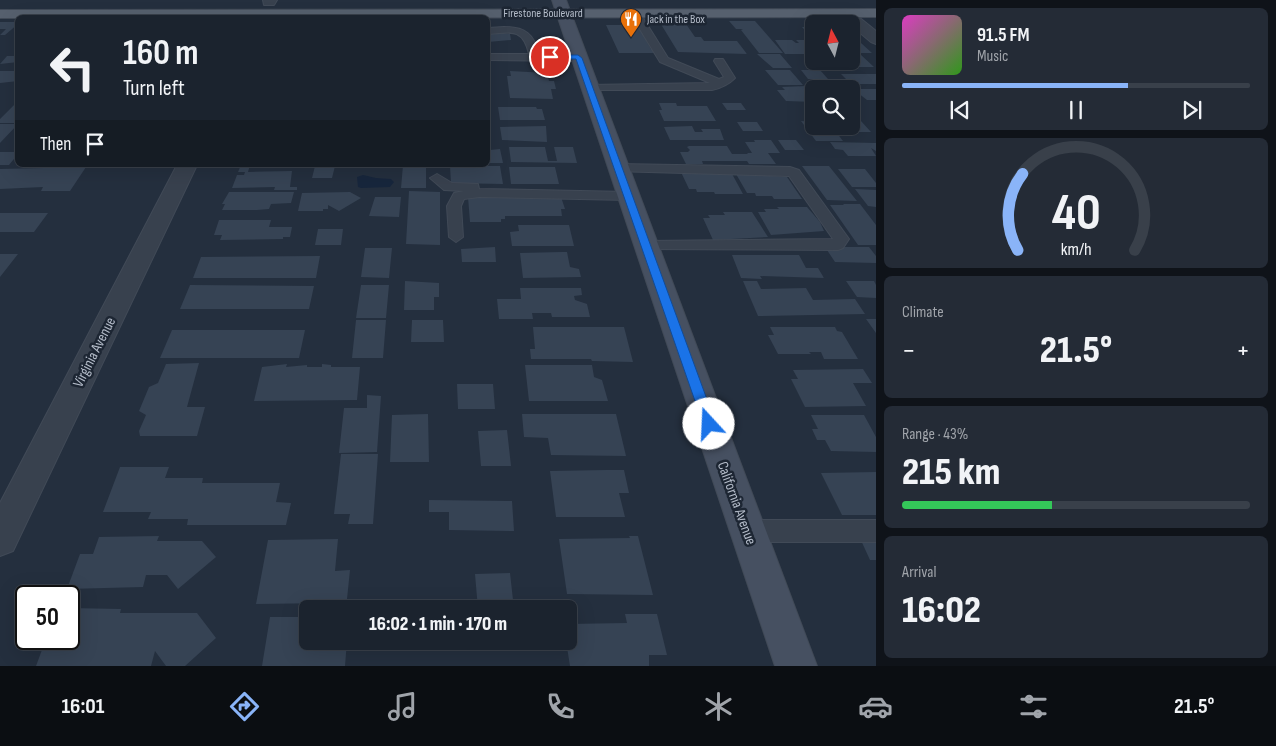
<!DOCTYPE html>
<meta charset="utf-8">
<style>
body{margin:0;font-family:"Sofia Sans Condensed",sans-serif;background:#242b36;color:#f1f3f6;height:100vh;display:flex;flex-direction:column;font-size:19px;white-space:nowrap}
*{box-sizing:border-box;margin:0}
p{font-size:16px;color:#a0a4aa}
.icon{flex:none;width:28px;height:28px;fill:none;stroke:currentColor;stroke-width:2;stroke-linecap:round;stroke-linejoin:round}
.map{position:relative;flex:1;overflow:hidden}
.panel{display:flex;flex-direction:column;gap:8px;padding:8px;background:#0f1319;width:400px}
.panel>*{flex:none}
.guide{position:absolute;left:15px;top:15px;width:475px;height:152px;border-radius:8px;box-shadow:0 5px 20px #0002,0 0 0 1px #39404a;background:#1b232e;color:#f1f3f6;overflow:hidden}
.needle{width:32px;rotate:353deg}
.fabs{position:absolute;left:805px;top:15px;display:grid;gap:10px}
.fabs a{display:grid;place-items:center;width:55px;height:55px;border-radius:8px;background:#1b232e;box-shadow:0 5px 20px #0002,0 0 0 1px #39404a;font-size:25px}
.speed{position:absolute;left:15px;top:585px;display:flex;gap:10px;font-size:25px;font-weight:700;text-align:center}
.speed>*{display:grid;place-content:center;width:65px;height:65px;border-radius:50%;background:#1b232e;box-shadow:0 5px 20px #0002,0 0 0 1px #39404a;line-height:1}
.speed .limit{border:2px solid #111;border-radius:8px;background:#fff;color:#111}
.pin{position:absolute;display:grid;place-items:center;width:42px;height:42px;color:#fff;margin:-21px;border:2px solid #fff;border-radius:50%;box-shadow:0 1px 5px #0007}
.me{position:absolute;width:55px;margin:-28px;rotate:340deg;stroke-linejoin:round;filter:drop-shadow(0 0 4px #0008)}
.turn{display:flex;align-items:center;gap:18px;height:105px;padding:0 25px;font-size:22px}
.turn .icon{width:65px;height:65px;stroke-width:2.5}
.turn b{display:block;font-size:35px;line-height:42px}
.then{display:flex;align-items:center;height:48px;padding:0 25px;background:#0003;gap:10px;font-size:19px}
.big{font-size:38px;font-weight:800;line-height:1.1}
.panel .tile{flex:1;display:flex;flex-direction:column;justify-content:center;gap:8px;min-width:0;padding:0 18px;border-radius:8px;background:#242b36}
.panel .dial{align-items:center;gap:0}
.dial svg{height:130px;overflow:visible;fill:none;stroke:#39404a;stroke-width:7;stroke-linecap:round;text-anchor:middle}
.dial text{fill:#f1f3f6;stroke:none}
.song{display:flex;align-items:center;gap:15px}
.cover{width:60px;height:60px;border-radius:8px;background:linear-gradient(135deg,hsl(310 70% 55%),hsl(110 70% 35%))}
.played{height:5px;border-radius:2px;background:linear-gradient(90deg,#8ab4f8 65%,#39404a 65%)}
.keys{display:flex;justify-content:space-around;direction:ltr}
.heat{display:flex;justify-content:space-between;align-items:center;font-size:28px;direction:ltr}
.charge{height:8px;border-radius:4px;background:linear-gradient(90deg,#34c759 43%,#39404a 0)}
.trip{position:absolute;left:299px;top:600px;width:278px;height:50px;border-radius:8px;background:#1b232e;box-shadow:0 5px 20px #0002,0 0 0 1px #39404a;font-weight:800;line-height:50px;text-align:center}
.menu{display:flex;height:80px;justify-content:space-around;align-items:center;background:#0b0e12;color:#a0a4aa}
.menu .icon{width:35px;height:35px}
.menu .active{color:#8ab4f8}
.menu b{font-size:22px;color:#f1f3f6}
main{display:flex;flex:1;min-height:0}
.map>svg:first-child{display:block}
.water{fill:#17263c}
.building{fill:#364354}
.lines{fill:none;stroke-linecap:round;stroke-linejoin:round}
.lane-casing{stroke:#414a57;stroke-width:2}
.street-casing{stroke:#414a57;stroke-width:2}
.secondary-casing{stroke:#414a57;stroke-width:2}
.primary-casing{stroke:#414a57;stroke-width:2}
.lane{fill:#38414e;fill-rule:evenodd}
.street{fill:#38414e;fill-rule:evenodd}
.secondary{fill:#465061;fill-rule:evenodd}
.primary{fill:#56606e;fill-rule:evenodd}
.route{fill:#1a73e8;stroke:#114b97}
.labels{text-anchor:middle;stroke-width:5;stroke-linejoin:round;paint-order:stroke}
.far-street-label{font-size:12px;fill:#b4bcc9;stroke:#1d2633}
.far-poi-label{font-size:12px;fill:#b4bcc9;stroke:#1d2633;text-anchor:start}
.street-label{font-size:15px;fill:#b4bcc9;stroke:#1d2633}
</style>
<main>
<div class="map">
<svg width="876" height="666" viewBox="0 0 876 666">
<rect width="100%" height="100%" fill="#242f3e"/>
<!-- water -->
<path class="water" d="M363,175l13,3 15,1 3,3 -4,5 -29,1 -3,-1 -1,-10z"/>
<!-- building -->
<path class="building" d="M659,21h25l11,16h6l3,4h33l10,13 -69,-2z
M729,21h26l28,32h-24l-18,-23 2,-1h-7z
M0,22h18v2l-13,11h-5l6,-6h-6z
M806,24h8v11h-5l-7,-8h8z
M606,25h32l6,11h5l2,4h-5l5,9h4l3,4h-39z
M488,31l22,3 1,6 -23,2z
M775,40h17l4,3h3l-3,-3h17l1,14h-29z
M851,40l10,3 11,10h-21z
M757,54h23l12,14h-19z
M806,54h8v7h37v-7h9l14,13h-56z
M7,56h11v6l-18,2z
M765,70h25l13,15h-25z
M801,70h19l8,9h-20z
M0,71h18v10l-18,2z
M510,71l37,2 2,8h5l2,8h-5l2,10 -43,-1 -3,-22h4z
M841,74h35v10h-37l-5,-5h12z
M806,86l8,9v7l-28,-1 -9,-11h8l-3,-3z
M853,89h23v11h-9z
M659,103h17l1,3h30l9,15h-52l-5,-11h3z
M722,103h19l5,7h-19z
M15,104h3v19h-18v-4z
M498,107h38l1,2h5l3,11h-45z
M801,121l13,1v4h37v-5h10l10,11h-35l7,9h-27z
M737,122h20l6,9h-20z
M0,124h18l-18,19z
M546,126l1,16 -45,-2 -2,-13z
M692,126l3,6h8l-2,-3h19l4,11h-54l-6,-13z
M754,140h17l9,13h-12l8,11h-27l-2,-3h-45l1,3h-17l-6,-12h8l2,-2 -3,-3 2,-1h38l5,8h16l-1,-1h5l-7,-11h10z
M778,140h18l8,10h-19z
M830,142l46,1v8l-5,-3 5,8h-28l-5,-6 -8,-1z
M488,147h2v3l10,-1 3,14h-15z
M509,147h36l3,14h9l-3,-14h19l4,16 -66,-1z
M0,152h18v2l-9,11h-9z
M241,165h9l-2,7 44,-1 -2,16h7v3h-23l1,-3 -43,1 5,-13h7l1,-3h-7z
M403,165h23v23h-25z
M315,166h20l-3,12h-20z
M450,166h50l3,18 -52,-1z
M802,166h27l28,35 -30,-1z
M86,167l-16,24h-29l2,-4 -43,2v-20z
M509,167h46l4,17h-48z
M838,169h27l11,14v4h-24z
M680,170l51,2 12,22h-28l-1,-2h-17l-1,-3h-7z
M736,174l51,3 15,22h-28l-2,-3h-16l-1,-3h-8z
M855,189l21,1v17l-8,-1z
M409,191l31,1v53l-34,-1z
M229,192h65l-3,11 -20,1 -2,5 -12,1h-35l3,-6h-3z
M350,192l11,6 -22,13 -11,-6v4h-5v2h-25l4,-18z
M511,195v3l50,-1 4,12h-4l1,7h-57v3h-4v3h-31l-2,-25z
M375,197h26l-2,20 -30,-1z
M843,204h17l16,21v20h-18l-28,-40h14z
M777,207h30l13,15 4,9 -53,4 -13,-23h8l-2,-3h15z
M723,212h29l16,25 -55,3 -10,-22h7l-2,-3h17z
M0,213h48l-14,19h-34z
M219,220h52l-2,7h23l-2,10h-7v2l-63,1 2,-5h-8z
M518,225h51l5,21h-62l-2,-14 9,-1z
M318,229h25l-2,16h-26z
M495,247l1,15h-34l-1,-13z
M825,247h44l7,9v7l-41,-1z
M365,248h27l-3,30 -28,-1z
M562,252h5l3,15 9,2 2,8 -58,1 -3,-25z
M0,254h18l-18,23z
M732,255h67l7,13h12l6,10 -64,-2 2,3 -21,-1z
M320,256l-4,22h-123l8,-21z
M405,281l34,2v14h-5v13h-30z
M743,281h14l4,8 45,-1 7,12 42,-1 10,15 -107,2z
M846,281h28l2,4v13l-19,-1z
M190,285l124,1 -5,23h-129z
M361,285h28l-3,33h-30z
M520,288h61l1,7 -8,1 1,4 12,4 3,13h-38l-1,-4h-19l1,6h-34l-2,-20h24z
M866,319h10v14z
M356,320h30l-3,38h-31z
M412,320h31l1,22h-33z
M533,327h91l9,35 -41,-1 -1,-2h-60l-1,-10h5z
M770,327h65l2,4 5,1 16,27h-34l-3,-7h-12l2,2h-33l-10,-19h6z
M172,330h133l-6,28h-139z
M199,363l-12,44h18l-8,29h-57l-1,-5 7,-16 -7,-4 10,-24 9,-4 8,-19z
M287,364l-1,3 21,-2v2h15v-3l9,1v2h29l-3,33 -103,1 8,-34z
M525,365h67l2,12 8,3 6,21h-79z
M863,369l9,14h-19l13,23 -61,1 -14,-28h7l-5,-9z
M457,384h36l2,25h-37z
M367,395l14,1 -4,56 -38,1 5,-45h23z
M428,414l1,48h-39l2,-47z
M522,414h94l10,42 -75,-1 -3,-17 -24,-1z
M811,415h53l12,22v15l-45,-1 -6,-11h-8l-5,-11h6z
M507,430l4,36h-30l-3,-35z
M341,454h37l-5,70h-25l2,-10h-16z
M120,467h49l-4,11h38l-1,5h78l-4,19 15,1 -5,22h-99l1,-6h-40l3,-7h-48z
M606,470h18l5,23h-10l6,24h-69l-6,-46z
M876,472v43h-34l-21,-42z
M429,500l83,1 2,30 -65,-1v-18h-20z
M159,536l-2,5h45l14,16 -38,32 -11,-14h-21l-3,12 -76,2 13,-35h13l6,-17z
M629,536h9l15,59 -86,-1 -8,-55 71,-1z
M859,536h17v24h-6z
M338,539l-3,32 15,-1 -3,29 -16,1v3l-75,1 12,-64z
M510,573l4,36h-36l-3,-35z
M69,608l52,1 -1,4h77l19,25 -31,28h-19l-11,-15 -4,15h-115l10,-27h23z
M625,614h32l10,41h-18v11h-79l-4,-25 2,-17 59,-1z
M270,617h38v24h39l-2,25h-83z"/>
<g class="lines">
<!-- lane casing -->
<g class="lane-casing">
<path id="lane" d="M635,10l5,3 28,45 51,21 5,-2 -10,-16 1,-2h8l12,19c-6,6 -14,10 -23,12h-127v-4l4,-1 121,-2 -50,-21 -30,-49z
M504,27c21,0 30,7 35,27l39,1 5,3 -5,3 -90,-1v-6h41c-6,-26 -18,-22 -41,-20v-6z
M618,164l172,3 9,3 50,69 -6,9 -5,2 -197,-1 -3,-3 8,-5 187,-2 -44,-63 -176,-5 -2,-3z
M437,174l15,9 26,1 1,5 149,3 7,4 -7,4 -149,-3 -15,2 -3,7 2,31 -7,5 -7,-5 -2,-31 7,-13 10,-2 -20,-1 -14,-12z
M747,520h129v22h-129l-8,-3 -3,-8 3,-8z"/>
</g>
<!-- street casing -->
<g class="street-casing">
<path id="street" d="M263,0h14l-3,5h-10z
M845,9l5,1 26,21v13l-5,-2 -31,-26 -2,-3z
M177,165h20l-184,386 -13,5v-53z"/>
</g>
<!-- secondary casing -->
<g class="secondary-casing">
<path id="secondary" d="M552,0h14l251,666h-42z"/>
</g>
<!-- primary casing -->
<g class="primary-casing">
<path id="primary" d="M876,9v8l-876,1v-8z"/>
</g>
<!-- lane -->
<use href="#lane" class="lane"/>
<!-- street -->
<use href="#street" class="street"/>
<!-- secondary -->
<use href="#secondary" class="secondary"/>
<!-- primary -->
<use href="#primary" class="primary"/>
</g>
<!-- route -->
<path class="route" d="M578,55l4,3 134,366 -2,4h-9l-2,-4 -127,-365h-26l-4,-2 4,-2z"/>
<!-- icons -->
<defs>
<g id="restaurant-pin" transform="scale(1.125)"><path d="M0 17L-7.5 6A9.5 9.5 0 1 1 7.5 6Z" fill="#e8710a" stroke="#1d2633"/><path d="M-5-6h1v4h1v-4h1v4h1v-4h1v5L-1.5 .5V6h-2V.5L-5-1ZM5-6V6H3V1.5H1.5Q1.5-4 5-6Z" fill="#fff"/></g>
</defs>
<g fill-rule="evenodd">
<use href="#restaurant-pin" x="631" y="19"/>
</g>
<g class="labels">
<!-- far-street labels -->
<g class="far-street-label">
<text x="543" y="17">Firestone Boulevard</text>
</g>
<!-- far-poi labels -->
<g class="far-poi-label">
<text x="647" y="23">Jack in the Box</text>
</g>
<!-- street labels -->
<g class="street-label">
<text transform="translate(94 352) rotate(-63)" y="5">Virginia Avenue</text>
<text transform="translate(737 503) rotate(70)" y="5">California Avenue</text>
</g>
</g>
</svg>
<div class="fabs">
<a><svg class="needle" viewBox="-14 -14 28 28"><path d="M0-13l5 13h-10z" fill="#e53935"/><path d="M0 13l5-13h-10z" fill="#a0a4aa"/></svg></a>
<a><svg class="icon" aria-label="search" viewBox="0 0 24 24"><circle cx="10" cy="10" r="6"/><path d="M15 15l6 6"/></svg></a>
</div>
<div class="speed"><div class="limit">50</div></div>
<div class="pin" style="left:550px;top:57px;background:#d93025"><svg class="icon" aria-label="arrive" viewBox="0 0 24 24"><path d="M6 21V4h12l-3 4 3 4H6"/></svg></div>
<svg class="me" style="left:709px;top:424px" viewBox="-20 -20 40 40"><circle r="19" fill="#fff"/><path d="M0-13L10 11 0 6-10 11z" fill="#1a73e8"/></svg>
<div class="trip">16:02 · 1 min · 170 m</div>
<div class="guide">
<div class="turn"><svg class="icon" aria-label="left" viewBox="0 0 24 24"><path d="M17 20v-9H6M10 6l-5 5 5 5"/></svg><div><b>160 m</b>Turn left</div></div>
<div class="then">Then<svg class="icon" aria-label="arrive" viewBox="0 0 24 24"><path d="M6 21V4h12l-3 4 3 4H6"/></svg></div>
</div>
</div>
<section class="panel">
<div class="tile">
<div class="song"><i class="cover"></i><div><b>91.5 FM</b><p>Music</p></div></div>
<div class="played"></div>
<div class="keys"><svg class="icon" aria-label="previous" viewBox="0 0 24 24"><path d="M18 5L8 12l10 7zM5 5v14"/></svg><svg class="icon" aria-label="pause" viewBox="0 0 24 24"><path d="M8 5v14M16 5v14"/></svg><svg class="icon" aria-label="next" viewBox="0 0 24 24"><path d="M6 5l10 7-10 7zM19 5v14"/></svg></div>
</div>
<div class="tile dial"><svg viewBox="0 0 100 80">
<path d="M14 69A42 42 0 1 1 86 69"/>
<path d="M14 69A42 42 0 0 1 17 22" stroke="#8ab4f8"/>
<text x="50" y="56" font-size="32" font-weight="700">40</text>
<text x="50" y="72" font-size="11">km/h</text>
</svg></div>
<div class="tile"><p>Climate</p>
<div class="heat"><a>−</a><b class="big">21.5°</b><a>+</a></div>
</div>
<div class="tile"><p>Range · 43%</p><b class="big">215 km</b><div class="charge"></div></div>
<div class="tile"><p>Arrival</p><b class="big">16:02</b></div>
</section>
</main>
<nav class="menu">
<b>16:01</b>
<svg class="icon active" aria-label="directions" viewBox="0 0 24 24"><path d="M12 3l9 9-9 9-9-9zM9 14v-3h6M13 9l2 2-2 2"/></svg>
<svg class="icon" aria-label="music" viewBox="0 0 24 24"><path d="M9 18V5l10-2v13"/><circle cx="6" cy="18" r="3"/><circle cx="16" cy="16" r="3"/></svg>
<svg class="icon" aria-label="phone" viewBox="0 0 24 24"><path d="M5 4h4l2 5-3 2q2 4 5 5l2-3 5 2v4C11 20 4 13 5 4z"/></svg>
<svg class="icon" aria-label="climate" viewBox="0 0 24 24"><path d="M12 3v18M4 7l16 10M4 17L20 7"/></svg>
<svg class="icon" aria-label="car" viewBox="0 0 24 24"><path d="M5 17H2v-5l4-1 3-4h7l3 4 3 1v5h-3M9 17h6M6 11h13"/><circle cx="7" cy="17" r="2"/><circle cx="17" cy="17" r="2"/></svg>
<svg class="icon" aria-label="filters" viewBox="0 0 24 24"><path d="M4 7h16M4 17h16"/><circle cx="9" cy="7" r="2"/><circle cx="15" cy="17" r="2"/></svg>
<b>21.5°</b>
</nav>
